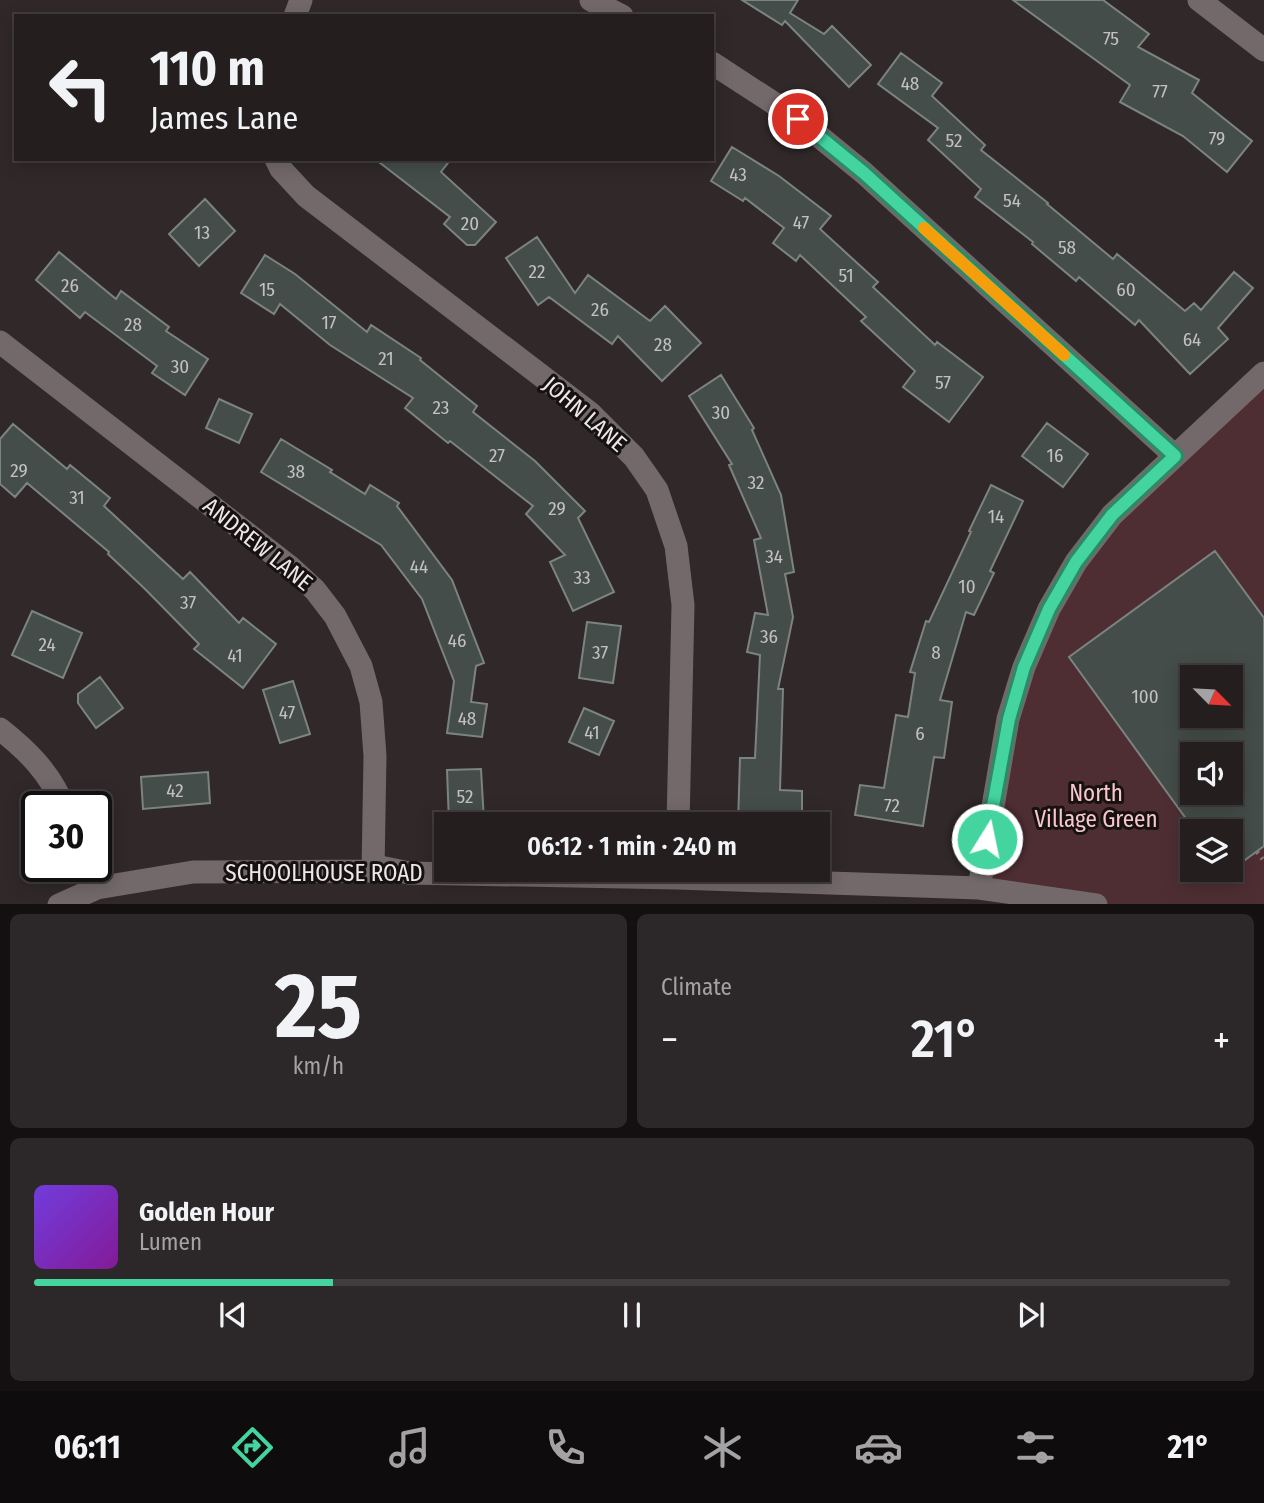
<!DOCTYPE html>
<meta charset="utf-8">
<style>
body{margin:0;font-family:"Fira Sans Condensed",sans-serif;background:#2c2728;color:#f1f3f6;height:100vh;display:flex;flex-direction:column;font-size:26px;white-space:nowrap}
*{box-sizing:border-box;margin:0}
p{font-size:23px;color:#a3a2a4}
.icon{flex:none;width:38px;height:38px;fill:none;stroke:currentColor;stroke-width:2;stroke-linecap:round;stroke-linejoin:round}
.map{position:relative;height:904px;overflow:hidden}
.side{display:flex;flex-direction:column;gap:10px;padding:10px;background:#141011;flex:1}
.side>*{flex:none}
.hud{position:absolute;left:14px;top:14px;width:700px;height:147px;border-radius:0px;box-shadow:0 4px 18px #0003,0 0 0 2px #413c3d;background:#241e1f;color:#f1f3f6;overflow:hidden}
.needle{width:46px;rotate:114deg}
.fabs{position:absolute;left:1180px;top:665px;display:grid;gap:14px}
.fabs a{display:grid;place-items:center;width:63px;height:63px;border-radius:0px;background:#241e1f;box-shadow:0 4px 18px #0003,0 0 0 2px #413c3d;font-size:35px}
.speed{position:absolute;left:21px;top:791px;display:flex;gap:14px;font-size:35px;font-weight:700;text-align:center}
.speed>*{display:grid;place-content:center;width:91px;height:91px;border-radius:50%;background:#241e1f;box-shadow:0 4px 18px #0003,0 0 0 2px #413c3d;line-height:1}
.speed .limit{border:4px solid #111;border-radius:10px;background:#fff;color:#111}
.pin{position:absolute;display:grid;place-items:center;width:60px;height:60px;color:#fff;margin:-30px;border:4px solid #fff;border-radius:50%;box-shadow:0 2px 7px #0007}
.me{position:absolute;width:77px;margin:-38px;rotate:10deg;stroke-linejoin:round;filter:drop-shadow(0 0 5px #0008)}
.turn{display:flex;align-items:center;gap:24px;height:147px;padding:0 21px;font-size:32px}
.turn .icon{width:91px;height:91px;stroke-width:2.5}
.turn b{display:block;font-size:49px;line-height:60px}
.big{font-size:52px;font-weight:600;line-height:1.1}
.side .tile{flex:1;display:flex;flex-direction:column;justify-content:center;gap:10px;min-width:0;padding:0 24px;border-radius:10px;background:#2c2728}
.side .dial{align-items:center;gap:0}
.dial b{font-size:91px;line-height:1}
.song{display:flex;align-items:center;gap:21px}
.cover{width:84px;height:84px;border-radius:10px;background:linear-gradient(135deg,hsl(260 70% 55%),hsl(290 70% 35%))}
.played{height:7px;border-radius:4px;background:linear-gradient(90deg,#43d4a0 25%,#413c3d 25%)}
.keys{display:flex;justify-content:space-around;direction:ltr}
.heat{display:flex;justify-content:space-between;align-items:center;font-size:38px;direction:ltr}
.side .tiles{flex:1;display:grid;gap:10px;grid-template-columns:1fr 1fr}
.tile:last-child{grid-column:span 2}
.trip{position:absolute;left:434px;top:812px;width:396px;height:70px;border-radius:0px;background:#241e1f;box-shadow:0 4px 18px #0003,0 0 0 2px #413c3d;font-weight:600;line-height:70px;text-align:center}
.dock{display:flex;height:112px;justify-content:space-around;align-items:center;background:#0e0c0c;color:#a3a2a4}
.dock .icon{width:49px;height:49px}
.dock .selected{color:#43d4a0}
.dock b{font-size:32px;color:#f1f3f6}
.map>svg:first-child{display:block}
.green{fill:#4e2e33;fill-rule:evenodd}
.building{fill:#444d49;stroke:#7b8480;stroke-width:2;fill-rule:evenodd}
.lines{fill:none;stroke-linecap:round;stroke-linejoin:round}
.path{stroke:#827a7b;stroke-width:4.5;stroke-dasharray:2 5;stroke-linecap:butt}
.street{stroke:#73696a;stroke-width:23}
.route-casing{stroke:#2c8a68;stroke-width:18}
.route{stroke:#43d4a0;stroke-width:12}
.slow{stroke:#f59e0b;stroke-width:12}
.labels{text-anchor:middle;stroke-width:6;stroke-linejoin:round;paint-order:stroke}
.number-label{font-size:19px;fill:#c3c0c0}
.street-label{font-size:23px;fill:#ede7e7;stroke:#161212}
.park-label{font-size:23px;fill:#f9c6cc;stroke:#161212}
</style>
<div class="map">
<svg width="1264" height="905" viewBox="0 0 1264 905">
<rect width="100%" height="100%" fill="#302829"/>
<!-- green -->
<path class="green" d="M1264,373v531h-173l-107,-17 26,-171 68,-155zM1192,677h38v39h-38zM1192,754h38v39h-38zM1192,831h38v39h-38z"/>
<!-- building -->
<path class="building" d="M742,0h56l-8,13 34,21 8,-8 39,39 -22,22 -64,-66 -3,4z
M1013,0h90l46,34 -11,13 61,33 -7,13 60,48 -25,31 -44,-36 -63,-34 10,-17z
M901,53l41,30 -10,13 53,49 -4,5 67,53 -1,1 66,55 4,-5 68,57 9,-8 7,7 33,-38 19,16 -35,40 10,11 -38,35 -51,-54 -4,5 -56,-48 -3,4 -44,-37 1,-2 -58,-45 6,-8 -53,-49 10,-12 -60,-44z
M732,147l47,29 52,40 -11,13 58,53 -5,5 62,58 2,-3 46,35 -34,45 -46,-35 12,-16 -54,-50 5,-4 -66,-62 -4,6 -23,-18 11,-15 -39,-30 -2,3 -32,-20z
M375,159h76l-10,13 55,50 -21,23h-8l-23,-21 6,-7z
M205,199l30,32 -36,35 -30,-32z
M537,237l38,56 13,-18 62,46 15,-15 36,37 -39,38 -44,-45 -6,8 -63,-47 -11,8 -32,-47z
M59,252l57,47 5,-8 48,36 -3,4 42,28 -23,36 -33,-22 5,-7 -72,-54 -5,6 -44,-38z
M265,255l30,19 72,58 4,-7 50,33 -1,2 57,46 -4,6 62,49 50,50 -7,7 36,74 -41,19 -23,-49 15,-7 -39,-41 7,-8 -83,-65 -2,2 -43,-35 8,-10 -83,-53 -50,-41 -6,10 -33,-21z
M721,375l33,53 -2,2 29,65 13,77 -9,2 8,43 -15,72h5l-3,101 22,1v29l-43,-2v6h-21l2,-66h15l5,-103 -13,-3 8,-39 13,2 -14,-75 7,-2 -32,-73 3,-1 -43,-68z
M219,399l33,15 -13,29 -33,-15z
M1047,423l41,31 -25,33 -41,-31z
M13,424l54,45 3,-4 40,33 -6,8 79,73 7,-7 49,51 4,-5 33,26 -33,44 -49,-39 5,-5 -54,-55 -37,-35 1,-2 -82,-69 -12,14 -15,-13v-45z
M281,439l51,31 -2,2 35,22 5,-9 29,18 -2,3 55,74 32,83 -8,3 -5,36 16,2 -5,33 -35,-4 7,-52 -32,-82 -41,-54 -120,-73z
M991,485l32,16 -33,70 4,2 -20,42 -8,-3 -26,88 12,2 -8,56 -10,-1 -11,69 -68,-11 5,-30 24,3 12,-73 12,2 7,-44 -5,-1 16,-51 3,1 42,-90 -2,-1z
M1215,551l49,67v228l-38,28 -3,-4h7v-39h-35l-126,-174zM1192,677h38v39h-38zM1192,754h38v39h-38z
M32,611l50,22 -19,45 -51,-23z
M587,622l34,4 -8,57 -34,-5z
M100,677l23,31 -27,20 -18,-25v-9z
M293,681l17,53 -30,9 -17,-53z
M584,708l30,13 -15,34 -30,-13z
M481,769l3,52 -35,2 -2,-53z
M208,772l2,31 -67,6 -2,-32z"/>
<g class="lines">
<!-- path -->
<path class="path" d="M1257,852l7,9"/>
<!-- street -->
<path class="street" d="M591,0l31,16
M1199,0l65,50
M295,16l6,-16
M712,63l86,56 66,54 311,283
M276,159l5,10 25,27 284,217 44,44 23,33 19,56 7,59 -5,219
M0,342l289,224 26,24 20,26 26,50 10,36 4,54 -2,115
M0,729c28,22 50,44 64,78
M88,866l9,22
M979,888l29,-169 16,-52 25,-58 27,-47 36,-47 152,-142
M59,905l38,-17 96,-16 180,-1 12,-3 24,5 268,5 302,10 117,17"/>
</g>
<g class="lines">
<!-- route casing -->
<g class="route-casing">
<path id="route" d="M798,119l66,54 311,283 -63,59 -36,47 -27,47 -25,58 -15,52 -22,120"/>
</g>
<!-- route -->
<use href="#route" class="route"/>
<!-- slow -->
<path class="slow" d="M924,228l140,127"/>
</g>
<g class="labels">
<!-- number labels -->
<g class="number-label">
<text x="1111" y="45">75</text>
<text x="910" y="90">48</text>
<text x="1160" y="98">77</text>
<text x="1217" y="145">79</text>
<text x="954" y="147">52</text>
<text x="738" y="181">43</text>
<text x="1012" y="207">54</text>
<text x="801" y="229">47</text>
<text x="470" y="230">20</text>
<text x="202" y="239">13</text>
<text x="1067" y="254">58</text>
<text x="537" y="278">22</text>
<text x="846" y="282">51</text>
<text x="70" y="292">26</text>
<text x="267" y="296">15</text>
<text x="1126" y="296">60</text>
<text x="600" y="316">26</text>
<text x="329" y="329">17</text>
<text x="133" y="331">28</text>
<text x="1192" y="346">64</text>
<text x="663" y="351">28</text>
<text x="386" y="365">21</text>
<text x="180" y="373">30</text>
<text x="943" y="389">57</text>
<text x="441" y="414">23</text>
<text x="721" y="419">30</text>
<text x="497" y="462">27</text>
<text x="1055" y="462">16</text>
<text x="19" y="477">29</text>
<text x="296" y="478">38</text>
<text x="756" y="489">32</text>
<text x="77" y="504">31</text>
<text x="557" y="515">29</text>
<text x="996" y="523">14</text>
<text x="774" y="563">34</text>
<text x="419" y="573">44</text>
<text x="582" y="584">33</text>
<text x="967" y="593">10</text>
<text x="188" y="609">37</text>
<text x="769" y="643">36</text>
<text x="457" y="647">46</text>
<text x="47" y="651">24</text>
<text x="600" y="659">37</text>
<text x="936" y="659">8</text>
<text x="235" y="662">41</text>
<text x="1145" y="703">100</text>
<text x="287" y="719">47</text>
<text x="467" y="725">48</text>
<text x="592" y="739">41</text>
<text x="920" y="740">6</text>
<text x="175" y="797">42</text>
<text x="465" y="803">52</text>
<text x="892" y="812">72</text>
</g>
<!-- street labels -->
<g class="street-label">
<text transform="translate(585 414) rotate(41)" y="8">JOHN LANE</text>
<text transform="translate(258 544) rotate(39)" y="8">ANDREW LANE</text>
<text x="324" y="881">SCHOOLHOUSE ROAD</text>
</g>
<!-- park labels -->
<g class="park-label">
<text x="1096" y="801">North<tspan x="1096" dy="26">Village Green</tspan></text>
</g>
</g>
</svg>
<div class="fabs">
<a><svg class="needle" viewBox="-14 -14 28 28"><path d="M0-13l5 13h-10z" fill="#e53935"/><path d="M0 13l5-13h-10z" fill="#a3a2a4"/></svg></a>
<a><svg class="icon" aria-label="sound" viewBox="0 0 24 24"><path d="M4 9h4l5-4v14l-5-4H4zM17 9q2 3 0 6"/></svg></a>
<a><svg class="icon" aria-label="layers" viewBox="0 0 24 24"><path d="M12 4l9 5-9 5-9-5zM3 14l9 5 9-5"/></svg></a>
</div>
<div class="speed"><div class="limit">30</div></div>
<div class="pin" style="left:798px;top:119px;background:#d93025"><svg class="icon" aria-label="arrive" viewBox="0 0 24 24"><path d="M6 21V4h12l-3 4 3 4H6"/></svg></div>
<svg class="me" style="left:987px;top:839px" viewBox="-20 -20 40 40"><circle r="17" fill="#43d4a0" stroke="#fff" stroke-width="3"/><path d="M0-11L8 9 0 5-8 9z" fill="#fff"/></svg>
<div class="trip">06:12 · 1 min · 240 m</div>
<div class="hud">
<div class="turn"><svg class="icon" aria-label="left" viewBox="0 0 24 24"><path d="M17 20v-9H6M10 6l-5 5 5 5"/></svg><div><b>110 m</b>James Lane</div></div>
</div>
</div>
<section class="side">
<div class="tiles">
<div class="tile dial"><b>25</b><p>km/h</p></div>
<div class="tile"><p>Climate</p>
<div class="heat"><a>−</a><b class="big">21°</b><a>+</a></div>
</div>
<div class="tile">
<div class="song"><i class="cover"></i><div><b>Golden Hour</b><p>Lumen</p></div></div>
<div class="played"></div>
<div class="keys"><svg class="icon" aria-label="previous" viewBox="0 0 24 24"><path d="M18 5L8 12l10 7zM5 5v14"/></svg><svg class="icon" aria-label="pause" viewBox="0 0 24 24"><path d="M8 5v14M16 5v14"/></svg><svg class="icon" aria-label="next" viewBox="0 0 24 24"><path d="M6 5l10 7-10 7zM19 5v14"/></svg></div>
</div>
</div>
</section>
<nav class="dock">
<b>06:11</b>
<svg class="icon selected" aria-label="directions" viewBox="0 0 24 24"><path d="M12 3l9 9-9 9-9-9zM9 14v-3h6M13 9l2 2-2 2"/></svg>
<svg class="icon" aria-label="music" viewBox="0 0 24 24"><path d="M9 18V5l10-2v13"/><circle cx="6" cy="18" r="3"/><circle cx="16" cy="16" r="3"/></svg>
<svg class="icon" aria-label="phone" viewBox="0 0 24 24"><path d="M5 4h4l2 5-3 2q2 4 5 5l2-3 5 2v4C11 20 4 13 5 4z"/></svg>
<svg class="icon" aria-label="climate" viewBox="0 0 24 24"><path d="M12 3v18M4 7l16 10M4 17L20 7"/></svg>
<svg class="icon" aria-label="car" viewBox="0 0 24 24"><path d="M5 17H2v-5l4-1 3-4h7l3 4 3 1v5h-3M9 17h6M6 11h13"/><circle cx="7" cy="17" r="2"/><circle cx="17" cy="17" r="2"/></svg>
<svg class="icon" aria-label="filters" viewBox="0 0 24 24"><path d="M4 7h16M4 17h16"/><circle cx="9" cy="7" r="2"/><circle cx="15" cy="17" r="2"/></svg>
<b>21°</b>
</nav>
